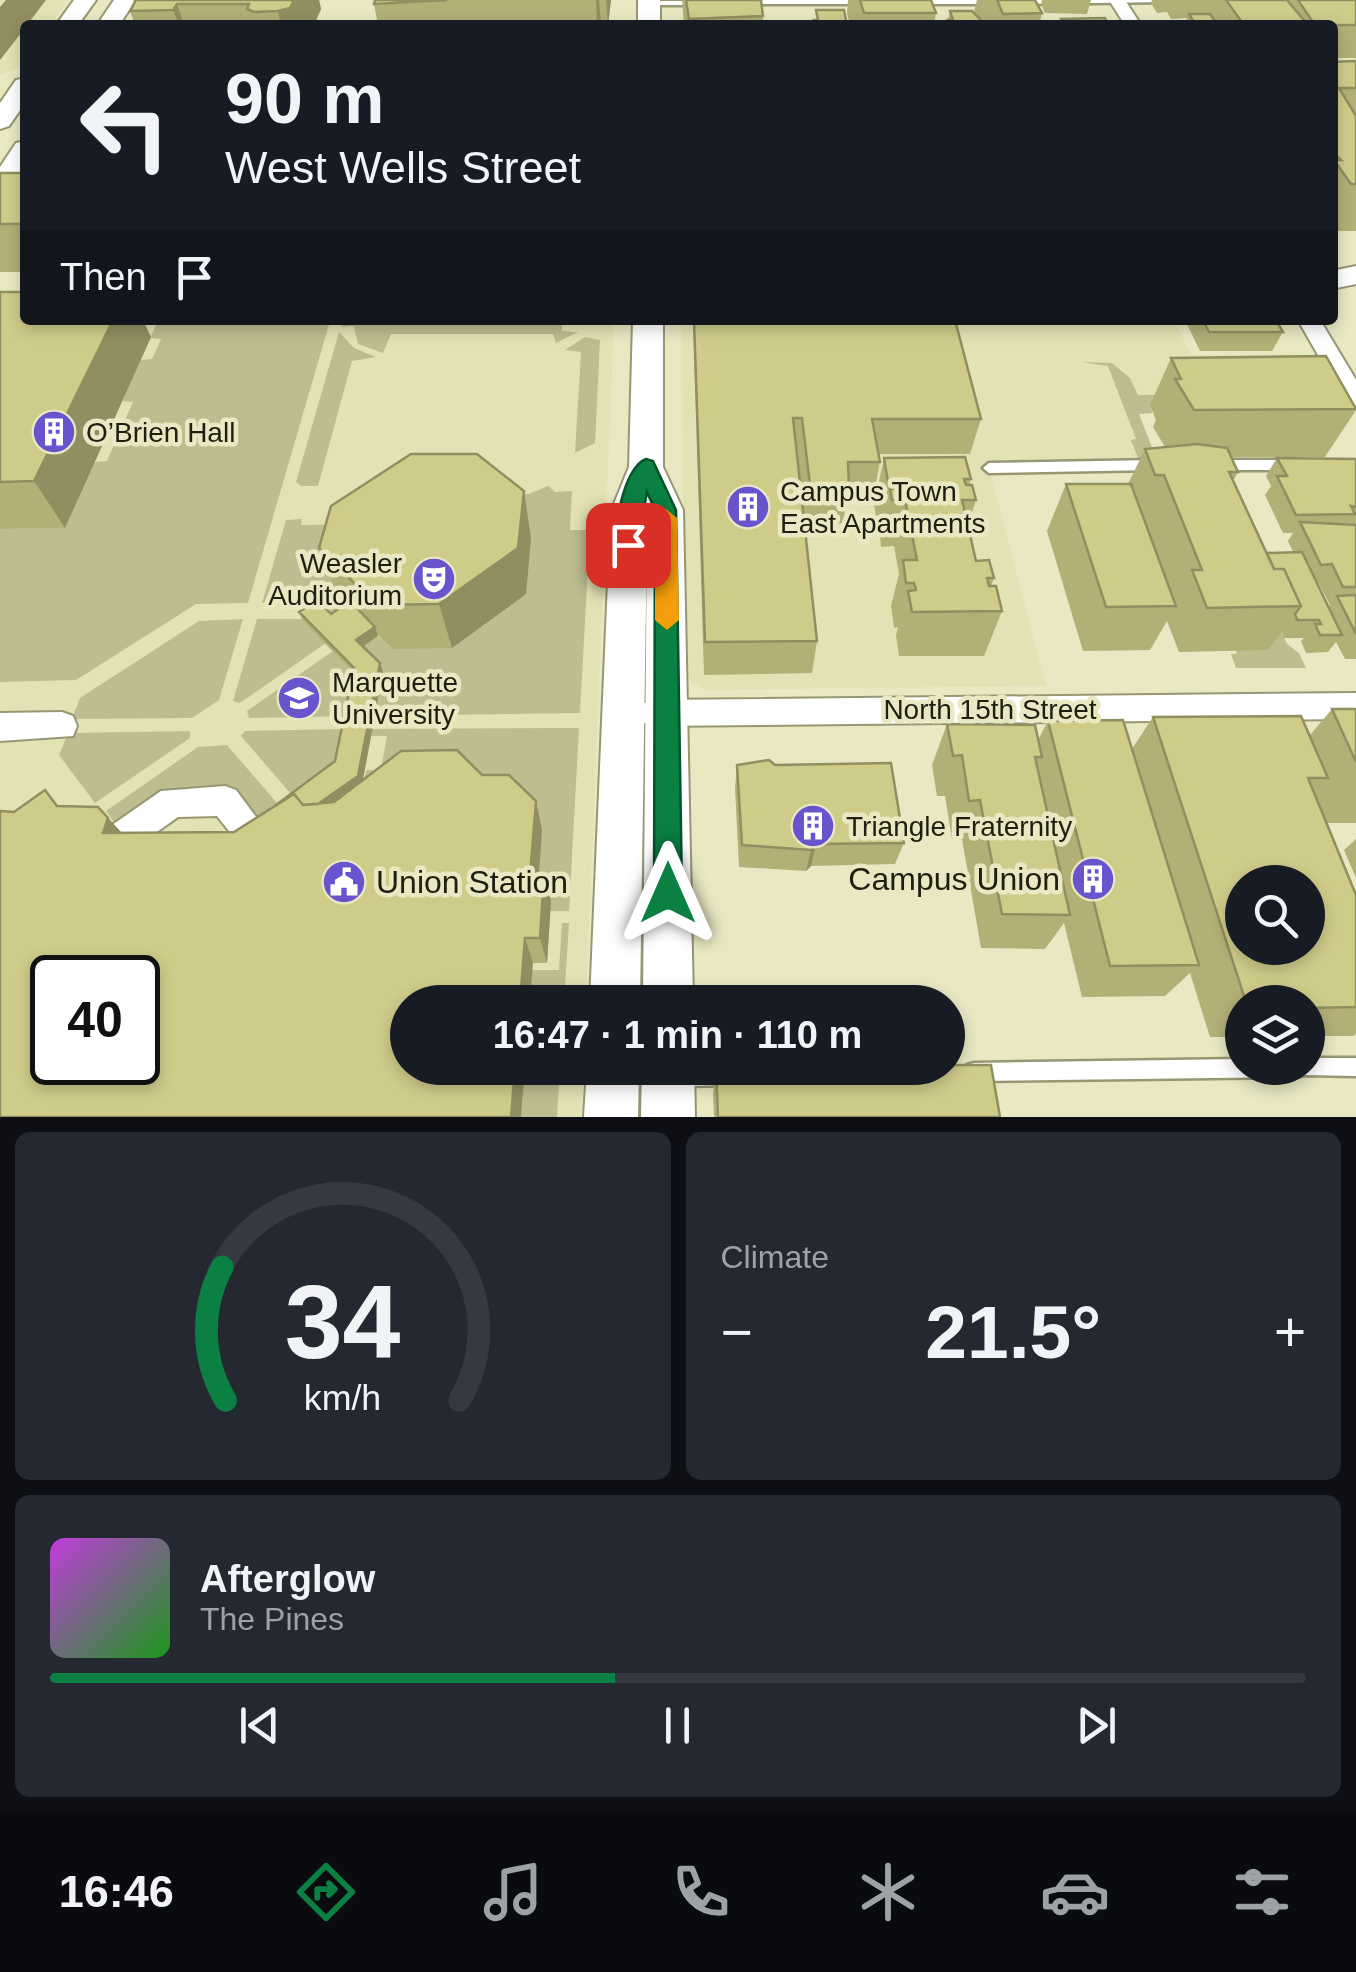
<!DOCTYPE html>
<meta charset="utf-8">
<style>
body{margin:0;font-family:Helvetica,sans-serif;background:#242831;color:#f1f3f6;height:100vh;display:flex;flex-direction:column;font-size:38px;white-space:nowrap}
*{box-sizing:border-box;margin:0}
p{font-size:32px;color:#9ea1a6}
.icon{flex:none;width:55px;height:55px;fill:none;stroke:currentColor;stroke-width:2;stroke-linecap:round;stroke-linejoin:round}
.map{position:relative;height:1117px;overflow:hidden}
.panel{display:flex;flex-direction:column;gap:15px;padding:15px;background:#0d0f14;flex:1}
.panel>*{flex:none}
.top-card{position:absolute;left:20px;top:20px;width:1318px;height:305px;border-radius:10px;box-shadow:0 5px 15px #0003;background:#171b24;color:#f1f3f6;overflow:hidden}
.buttons{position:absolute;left:1225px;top:865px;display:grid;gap:20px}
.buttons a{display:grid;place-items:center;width:100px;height:100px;border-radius:50%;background:#171b24;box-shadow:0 5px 15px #0003;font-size:50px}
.speed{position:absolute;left:30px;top:955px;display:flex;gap:20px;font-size:50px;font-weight:700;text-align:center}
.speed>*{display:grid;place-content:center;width:130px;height:130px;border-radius:50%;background:#171b24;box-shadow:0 5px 15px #0003;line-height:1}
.speed .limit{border:5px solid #111;border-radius:15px;background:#fff;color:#111}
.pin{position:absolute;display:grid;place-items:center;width:85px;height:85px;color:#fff;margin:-42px;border-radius:20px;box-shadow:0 5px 15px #0006}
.me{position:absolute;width:110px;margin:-55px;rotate:0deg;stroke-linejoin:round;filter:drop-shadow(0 0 8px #0008)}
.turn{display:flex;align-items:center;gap:35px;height:210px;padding:0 40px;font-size:45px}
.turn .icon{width:130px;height:130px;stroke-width:2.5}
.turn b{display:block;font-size:70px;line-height:85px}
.then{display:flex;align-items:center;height:95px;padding:0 40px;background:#0003;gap:20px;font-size:38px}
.big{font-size:75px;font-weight:600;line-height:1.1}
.panel .card{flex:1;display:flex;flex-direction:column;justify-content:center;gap:15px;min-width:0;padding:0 35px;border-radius:15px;background:#242831}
.panel .dial{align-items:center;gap:0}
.dial svg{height:260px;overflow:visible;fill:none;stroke:#363941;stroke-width:7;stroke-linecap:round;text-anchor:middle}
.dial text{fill:#f1f3f6;stroke:none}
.song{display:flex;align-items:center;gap:30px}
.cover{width:120px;height:120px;border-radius:15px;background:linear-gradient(135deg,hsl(290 70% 55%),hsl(120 70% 35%))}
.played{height:10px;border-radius:5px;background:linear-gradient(90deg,#0b8043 45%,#363941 45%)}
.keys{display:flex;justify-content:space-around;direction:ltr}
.heat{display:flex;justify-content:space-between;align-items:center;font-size:55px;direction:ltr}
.panel .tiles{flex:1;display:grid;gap:15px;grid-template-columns:1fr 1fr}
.card:last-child{grid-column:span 2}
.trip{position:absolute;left:390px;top:985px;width:575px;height:100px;border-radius:50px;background:#171b24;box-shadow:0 5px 15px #0003;font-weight:600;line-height:100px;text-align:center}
.tabs{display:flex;height:160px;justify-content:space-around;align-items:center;background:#090b0e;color:#9ea1a6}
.tabs .icon{width:70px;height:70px}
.tabs .active{color:#0b8043}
.tabs b{font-size:45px;color:#f1f3f6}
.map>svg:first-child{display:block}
.built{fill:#e3e2b4;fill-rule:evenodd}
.green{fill:#bebd8f}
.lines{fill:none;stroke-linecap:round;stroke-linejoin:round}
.lane-casing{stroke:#979773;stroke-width:5}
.street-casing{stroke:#979773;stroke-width:4}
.secondary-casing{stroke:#979773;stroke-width:4}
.lane{fill:#fff;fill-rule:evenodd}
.street{fill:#fff;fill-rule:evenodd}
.secondary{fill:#fff;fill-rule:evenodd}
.wall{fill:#b2af77;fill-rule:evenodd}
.shaded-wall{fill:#918f61}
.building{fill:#cfcc8a;stroke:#918f61;stroke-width:2.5;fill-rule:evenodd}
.route{fill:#0b8043;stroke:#07532c;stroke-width:2.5}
.slow{fill:#f59e0b}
.labels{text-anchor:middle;stroke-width:9;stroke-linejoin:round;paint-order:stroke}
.poi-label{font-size:28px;fill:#1f1e10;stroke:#e9e8c3;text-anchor:start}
.street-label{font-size:28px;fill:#1f1e10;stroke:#e9e8c3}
.near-poi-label{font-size:32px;fill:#1f1e10;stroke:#e9e8c3;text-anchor:end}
</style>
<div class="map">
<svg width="1356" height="1117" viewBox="0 0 1356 1117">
<rect width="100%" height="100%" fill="#e9e8c3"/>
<!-- built -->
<path class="built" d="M0,0h68l-18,25h-25v34l-9,10 -16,6z
M0,315l25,5h589l-28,682h-178v66h175l-2,49h-581zM52,978h86v84h-86z
M1174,320l17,35 109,-1 23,41 -191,3 24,60 -169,2 59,226 -340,4 -15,-7 -6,-18 -4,-345z"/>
<!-- green -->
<path class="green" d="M562,320v11l16,1 -22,11 -3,-9h-162l-8,19 -25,-9 -4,-18 -13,1 1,-6z
M330,321l-82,282 -52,1 -120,76 -76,2v-153l65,-1 29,-66 13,-1 26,-59 -12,-1 19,-41 12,-1 9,-20 -11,-1 7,-15z
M339,332l15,16 22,9 -24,4 -34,125h-17l-5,-4z
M585,337l15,3 -5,103 -20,10 6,-101 -16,-2z
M1082,362l30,1 18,15 8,17 148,-1 -135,11 1,8 -13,1 17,44h-18l-7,-18 5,-1 -28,-73z
M548,486l7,6 17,-1 -2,39h20l-10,183 -205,3 8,-44 -23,-23 18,-13 14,13 -9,-154 146,-1z
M302,519l-1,6 89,-1 -36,86 -19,13 -24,-24 -49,4 24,-83z
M1254,571l33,73 12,9 7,15h-70l-5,-14h5z
M243,619l-24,81 -27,18 -120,1 8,-21 119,-77z
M257,619h45l24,24 -86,60 -7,-2z
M333,651l25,26 -8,39 -101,2 -2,-7z
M579,728l-10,183h-19l-188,-127 5,-14h14l6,-34h-16l1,-7z
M347,729l-8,40 -42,32 -56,-65 4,-5z
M190,731v7l-95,65 -36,-48 9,-22z
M227,745l56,65 -31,24 -27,-33 -53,1 -48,34 -18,-25 92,-64z
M562,923h7l-5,79h-34l2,-32h27z
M525,1068h35l-3,49h-36z"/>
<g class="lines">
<!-- lane casing -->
<g class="lane-casing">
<path id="lane" d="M739,0h128l2,2 -4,2h-123l-4,-2z
M914,0h83l2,2 -4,2h-78l-4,-2z
M1015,0h159l-4,2 -153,2 -4,-2z
M646,1h54l4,2 -4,2h-54z
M1155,460l6,5 -6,5 -166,3 -6,-5 6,-5z
M1217,460h73l6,5 -6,5h-73l-6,-5z
M1308,1058h48v18l-52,-1 -7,2 -323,4 -7,-2 -2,-7 2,-7 7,-2 268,-4v9h66z
M677,1068h61l5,7 -3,7 -7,3 -54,1 -7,-3 -3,-7 3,-7z"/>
</g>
<!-- street casing -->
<g class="street-casing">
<path id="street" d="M1109,0h16l16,25h-16z
M1298,320h22l36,60v28l-9,-2z
M1356,693v26l-703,7 -11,-4 -4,-9 4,-9 11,-4z
M62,712l11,4 4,10 -4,10 -73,5v-28z
M225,786l11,4 33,44 -18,21 -6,16 -12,5 -104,1 -12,-5 -5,-11 4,-10 -9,-15 5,-11 49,-34zM217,816l12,15 -9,13 -70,1 -3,-6 31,-22z"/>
</g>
<!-- secondary casing -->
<g class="secondary-casing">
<path id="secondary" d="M74,0h22l-18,25h-22z
M114,0h22l-17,25h-22z
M638,0h22v25h-22z
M25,78v25l-16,23 -9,3v-26l16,-23z
M25,141v28l-15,24 -10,2v-28l16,-24z
M1356,266v18l-24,5v-18z
M633,320h30v147l20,43 10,492h-50l4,-466 -7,466h-50l21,-491 18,-44z
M587,1068h52l-1,49h-54z
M642,1068h52l1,49h-54z"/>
</g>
<!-- lane -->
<use href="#lane" class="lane"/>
<!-- street -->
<use href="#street" class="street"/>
<!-- secondary -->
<use href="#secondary" class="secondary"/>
</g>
<!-- wall -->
<path class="wall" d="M133,0h186l2,9 -7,16h-179l-5,-14 5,-8z
M374,0h237l-3,25h-230l-4,-21z
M682,0h79l2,16v9h-79z
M848,0h83l5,13 -2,12h-84l-3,-12z
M977,0h58l7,13 -3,12h-92l3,-14 26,4 -2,-4z
M1042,0h49l-4,14 -42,-1 -4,-9z
M1152,0h204v58h-24v-33h-148l3,-7 -16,1 -4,-7 -10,1 -6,-10z
M1356,61v170h-24v-169z
M25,167v105h-25v-99h21z
M0,292l151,45 -86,191 -65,1z
M693,320h262l26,99 -11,35h-92l2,8 -7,35h-26l-4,26 -37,5 -9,-75 20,188 -5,32 -108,2z
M1185,320h91l7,12 -11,19h-72z
M1171,358l185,52 -31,47h-94l7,15 -5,9 34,72 26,-1 -5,-11 5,-8h-10l-18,-38 6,-9 -5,-10 11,-18 79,1v200h-11l-9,-17 -8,10 -22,1 -5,-12 3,-3h-20l-2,-6 -14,18 -89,2 -12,-31 -17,29 -67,1 -36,-120 19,-47h62l17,-35 20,-2 -12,-20 3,-7 -6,-15zM1318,582l12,23 -2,2 -12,-24z
M884,458l87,21 -2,6 7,15 -8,25 8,36 18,17 -3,8 11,25 -18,45h-85l-3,-21 2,-8 -4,1 -3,-22 8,-32 -5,-28 -13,1 -1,-11 1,-7h-3l-4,-24z
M531,538l-5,56 -74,54 -60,1 -14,-14 -15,11 20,26 -20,108 119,-5 60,55 -3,45 12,26 -4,62h-14l-519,-151 47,-6 61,27 112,-1 38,-24 63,-47 19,-88 -51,-52 -4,-9 32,2 16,-10 -10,-10 -18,-46z
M1332,709h24v114h-30l30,72v139l-3,2h-45v-34h-66v35h-32l-20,-64 -25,23 -83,1 -18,-74 -19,26 -64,-1 -19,-109h-10l-7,-43h-8l-5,-31 15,-41 91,16 10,-19 84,28 21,-32 157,18z
M737,765h38l129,78 -9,21 -84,2 -5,5 -67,-4 -4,-79z
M1356,839v39l-12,-28z
M716,1068l284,49h-286l-1,-23z"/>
<!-- shaded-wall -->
<path class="shaded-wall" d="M6,0h40l-19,25h-2v3l-25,32v-53z
M294,0h25l2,9 -7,16h-33l-3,-14z
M596,0h3l2,25h-4z
M606,0h5l-3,25z
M177,4l7,21h-5l-6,-15z
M113,320h30l8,17 -86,191 -31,-47z
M524,491l7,47 -5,56 -74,54 -13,-44z
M375,627l3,9 -18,13 -4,-9z
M380,663l3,9 -21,112 -108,76 -6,-7 110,-77z
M536,801l6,29 -5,71 -7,-26z
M98,807l36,39 -31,-13z
M816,844l-5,22 -5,5 5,-21z
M544,875l7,26 -4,62 -7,-25z
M525,938l8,25 -3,39h-10z
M515,1068h10l-4,49h-10z"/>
<!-- building -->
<path class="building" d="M136,0h158l-4,8 -12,3 -24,1 -7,-3 2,-5h-72l-4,6 -43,1z
M375,0h72l-73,4z
M686,0h75l2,16 -74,3z
M860,0h71l5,13h-72z
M997,0h38l7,13 -39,1z
M1226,0h61l20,24 -63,1z
M1298,0h58v25h-41z
M816,10h28l3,15h-31l-2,-5h4z
M950,11h22l8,8v6h-29l-3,-5h5z
M1189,14h21l8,11h-29l-4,-3h9z
M1105,18l3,7h-44l-3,-6z
M1356,61v27h-17l17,28v68h-5l-17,-24h7l-9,-8v-90z
M0,173h25v51h-25z
M0,292h25v28h88l-79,161 -34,1z
M694,320h261l26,99h-109l8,43h-32l1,26 -38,5 -9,-75h-9l24,223 -112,1z
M1203,320h73l7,12h-74z
M1326,356l30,53 -162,1 -19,-31h6l-10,-21z
M1197,444l30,4 11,24h-9l45,97h10l17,37 -94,2 -15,-38h10l-38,-95h-9l-10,-26z
M411,454h66l47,37 -6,57 -79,56 -63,1 -57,-57 12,-42z
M965,457l6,22h-7l2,6h6l4,15h-14l14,61 13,-1 5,18h-7l2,8h7l6,25 -90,1 -4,-21 8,-1 -2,-7h-8l-3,-23h14l-12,-60h-13l-2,-11h7l-1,-7h-8l-4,-24z
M1277,458l79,1v48l-5,-1 4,8 -59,1 -19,-39h10z
M1066,484h65l45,122 -70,1z
M1300,522l56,3v62h-13l-11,-23 -11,1z
M1302,552l40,83h-22l-5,-11h6l-2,-4h-22l-2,-6 6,-8 -17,-37h-10l-7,-16z
M1356,595v39l-19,-38z
M317,600l14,14 19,-13 25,26 -19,13 24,23 -22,113 -40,28 -15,1 -9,-11 -22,14 63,-47 19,-93 -55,-56z
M1332,709h24v53z
M1301,716l27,62h-20l48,117v112l-48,1v-6h-62l-93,-285zM1242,882h66v66h-66z
M1123,720l76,245 -89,1 -62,-245z
M947,724l88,1 7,32h-7l35,158 -68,-1 -22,-114 -11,1 -7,-46 -9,1z
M457,750l25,25h27l27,26 -6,74h14l-4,63h-15l-5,64h-112v66h107l-4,49h-511v-306l14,1 31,-22 12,16 41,1 10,11 -5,15 131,-1 60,-38 9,11 31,-3 67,-51zM52,978h86v84h-86z
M769,760l6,5 116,-2 13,80 -88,1 -5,6 -69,-5 -5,-80z
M948,1065h43l9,52h-282l-2,-49h232z"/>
<!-- route -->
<path class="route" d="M646,459l7,2 23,49 6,383 -4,10 -10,4 -10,-4 -4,-10 1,-383 -8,-18 -11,59h-16c-9,-20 4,-84 26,-92z"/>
<!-- slow -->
<path class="slow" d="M666,509l11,9 2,102 -12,10 -12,-10v-102z"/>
<!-- icons -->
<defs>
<g id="building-disc" transform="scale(2.25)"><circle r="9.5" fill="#6954ce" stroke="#e9e8c3"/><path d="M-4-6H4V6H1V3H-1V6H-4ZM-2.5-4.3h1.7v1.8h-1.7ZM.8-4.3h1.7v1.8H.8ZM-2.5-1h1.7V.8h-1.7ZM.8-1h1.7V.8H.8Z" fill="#fff"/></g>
<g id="theatre-disc" transform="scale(2.25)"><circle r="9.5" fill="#6954ce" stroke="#e9e8c3"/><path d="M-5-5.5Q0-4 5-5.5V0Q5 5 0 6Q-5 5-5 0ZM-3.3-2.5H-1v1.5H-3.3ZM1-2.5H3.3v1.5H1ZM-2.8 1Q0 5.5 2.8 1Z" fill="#fff"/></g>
<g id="university-disc" transform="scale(2.25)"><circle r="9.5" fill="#6954ce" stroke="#e9e8c3"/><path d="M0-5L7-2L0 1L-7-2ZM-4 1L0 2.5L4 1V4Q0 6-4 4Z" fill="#fff"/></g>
<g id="civic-disc" transform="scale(2.25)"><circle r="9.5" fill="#6954ce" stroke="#e9e8c3"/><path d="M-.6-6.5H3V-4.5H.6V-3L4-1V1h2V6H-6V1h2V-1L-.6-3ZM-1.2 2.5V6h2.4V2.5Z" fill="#fff"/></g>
</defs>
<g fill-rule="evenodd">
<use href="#building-disc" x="54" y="432"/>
<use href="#building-disc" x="748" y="507"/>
<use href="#theatre-disc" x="434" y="579"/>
<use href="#university-disc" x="299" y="698"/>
<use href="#building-disc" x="813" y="826"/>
<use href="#building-disc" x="1093" y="879"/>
<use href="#civic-disc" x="344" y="882"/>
</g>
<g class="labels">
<!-- poi labels -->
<g class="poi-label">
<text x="86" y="442">O’Brien Hall</text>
<text x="780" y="501">Campus Town<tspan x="780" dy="32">East Apartments</tspan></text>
<text x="402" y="573" text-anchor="end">Weasler<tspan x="402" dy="32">Auditorium</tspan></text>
<text x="332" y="692">Marquette<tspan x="332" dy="32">University</tspan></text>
<text x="846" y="836">Triangle Fraternity</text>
</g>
<!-- street labels -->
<g class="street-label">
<text x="990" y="719">North 15th Street</text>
</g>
<!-- near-poi labels -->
<g class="near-poi-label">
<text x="1060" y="890">Campus Union</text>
<text x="376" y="893" text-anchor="start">Union Station</text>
</g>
</g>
</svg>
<div class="buttons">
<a><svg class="icon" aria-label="search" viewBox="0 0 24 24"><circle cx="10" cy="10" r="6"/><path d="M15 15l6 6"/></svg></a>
<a><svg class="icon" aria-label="layers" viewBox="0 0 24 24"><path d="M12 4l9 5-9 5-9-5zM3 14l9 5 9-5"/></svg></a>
</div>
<div class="speed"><div class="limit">40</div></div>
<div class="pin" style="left:628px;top:545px;background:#d93025"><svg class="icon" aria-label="arrive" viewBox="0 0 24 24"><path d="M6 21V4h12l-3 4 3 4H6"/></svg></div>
<svg class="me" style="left:668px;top:893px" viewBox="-20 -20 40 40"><path d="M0-17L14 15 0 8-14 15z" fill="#0b8043" stroke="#fff" stroke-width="4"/></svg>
<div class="trip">16:47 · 1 min · 110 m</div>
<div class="top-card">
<div class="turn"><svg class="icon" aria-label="left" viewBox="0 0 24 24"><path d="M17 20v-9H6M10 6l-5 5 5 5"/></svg><div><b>90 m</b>West Wells Street</div></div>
<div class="then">Then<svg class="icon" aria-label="arrive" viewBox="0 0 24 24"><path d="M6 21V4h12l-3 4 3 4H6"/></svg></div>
</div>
</div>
<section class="panel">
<div class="tiles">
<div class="card dial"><svg viewBox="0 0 100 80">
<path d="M14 69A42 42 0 1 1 86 69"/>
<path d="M14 69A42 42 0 0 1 13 28" stroke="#0b8043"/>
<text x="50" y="56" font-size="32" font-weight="700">34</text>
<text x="50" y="72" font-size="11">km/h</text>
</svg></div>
<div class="card"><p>Climate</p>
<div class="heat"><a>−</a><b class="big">21.5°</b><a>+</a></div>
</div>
<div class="card">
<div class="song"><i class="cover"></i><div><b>Afterglow</b><p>The Pines</p></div></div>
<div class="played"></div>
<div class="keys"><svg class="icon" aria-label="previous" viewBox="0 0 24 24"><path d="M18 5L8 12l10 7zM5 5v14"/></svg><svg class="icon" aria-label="pause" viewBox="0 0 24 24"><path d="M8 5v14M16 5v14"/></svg><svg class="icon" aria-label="next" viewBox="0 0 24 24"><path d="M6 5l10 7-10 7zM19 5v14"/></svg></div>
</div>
</div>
</section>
<nav class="tabs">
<b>16:46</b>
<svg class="icon active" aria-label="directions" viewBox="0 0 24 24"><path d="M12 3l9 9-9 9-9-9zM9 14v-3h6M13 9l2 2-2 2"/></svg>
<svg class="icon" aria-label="music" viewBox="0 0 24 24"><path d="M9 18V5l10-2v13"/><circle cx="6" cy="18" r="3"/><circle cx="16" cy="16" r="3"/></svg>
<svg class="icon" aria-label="phone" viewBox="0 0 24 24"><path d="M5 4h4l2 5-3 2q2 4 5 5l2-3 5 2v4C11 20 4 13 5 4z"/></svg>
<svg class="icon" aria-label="climate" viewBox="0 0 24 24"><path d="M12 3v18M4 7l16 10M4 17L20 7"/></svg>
<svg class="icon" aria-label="car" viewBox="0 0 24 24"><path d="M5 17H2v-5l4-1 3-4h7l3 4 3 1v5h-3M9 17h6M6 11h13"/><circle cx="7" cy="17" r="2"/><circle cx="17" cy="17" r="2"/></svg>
<svg class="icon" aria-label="filters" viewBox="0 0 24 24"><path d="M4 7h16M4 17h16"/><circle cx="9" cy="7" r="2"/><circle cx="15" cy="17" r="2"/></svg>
</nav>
